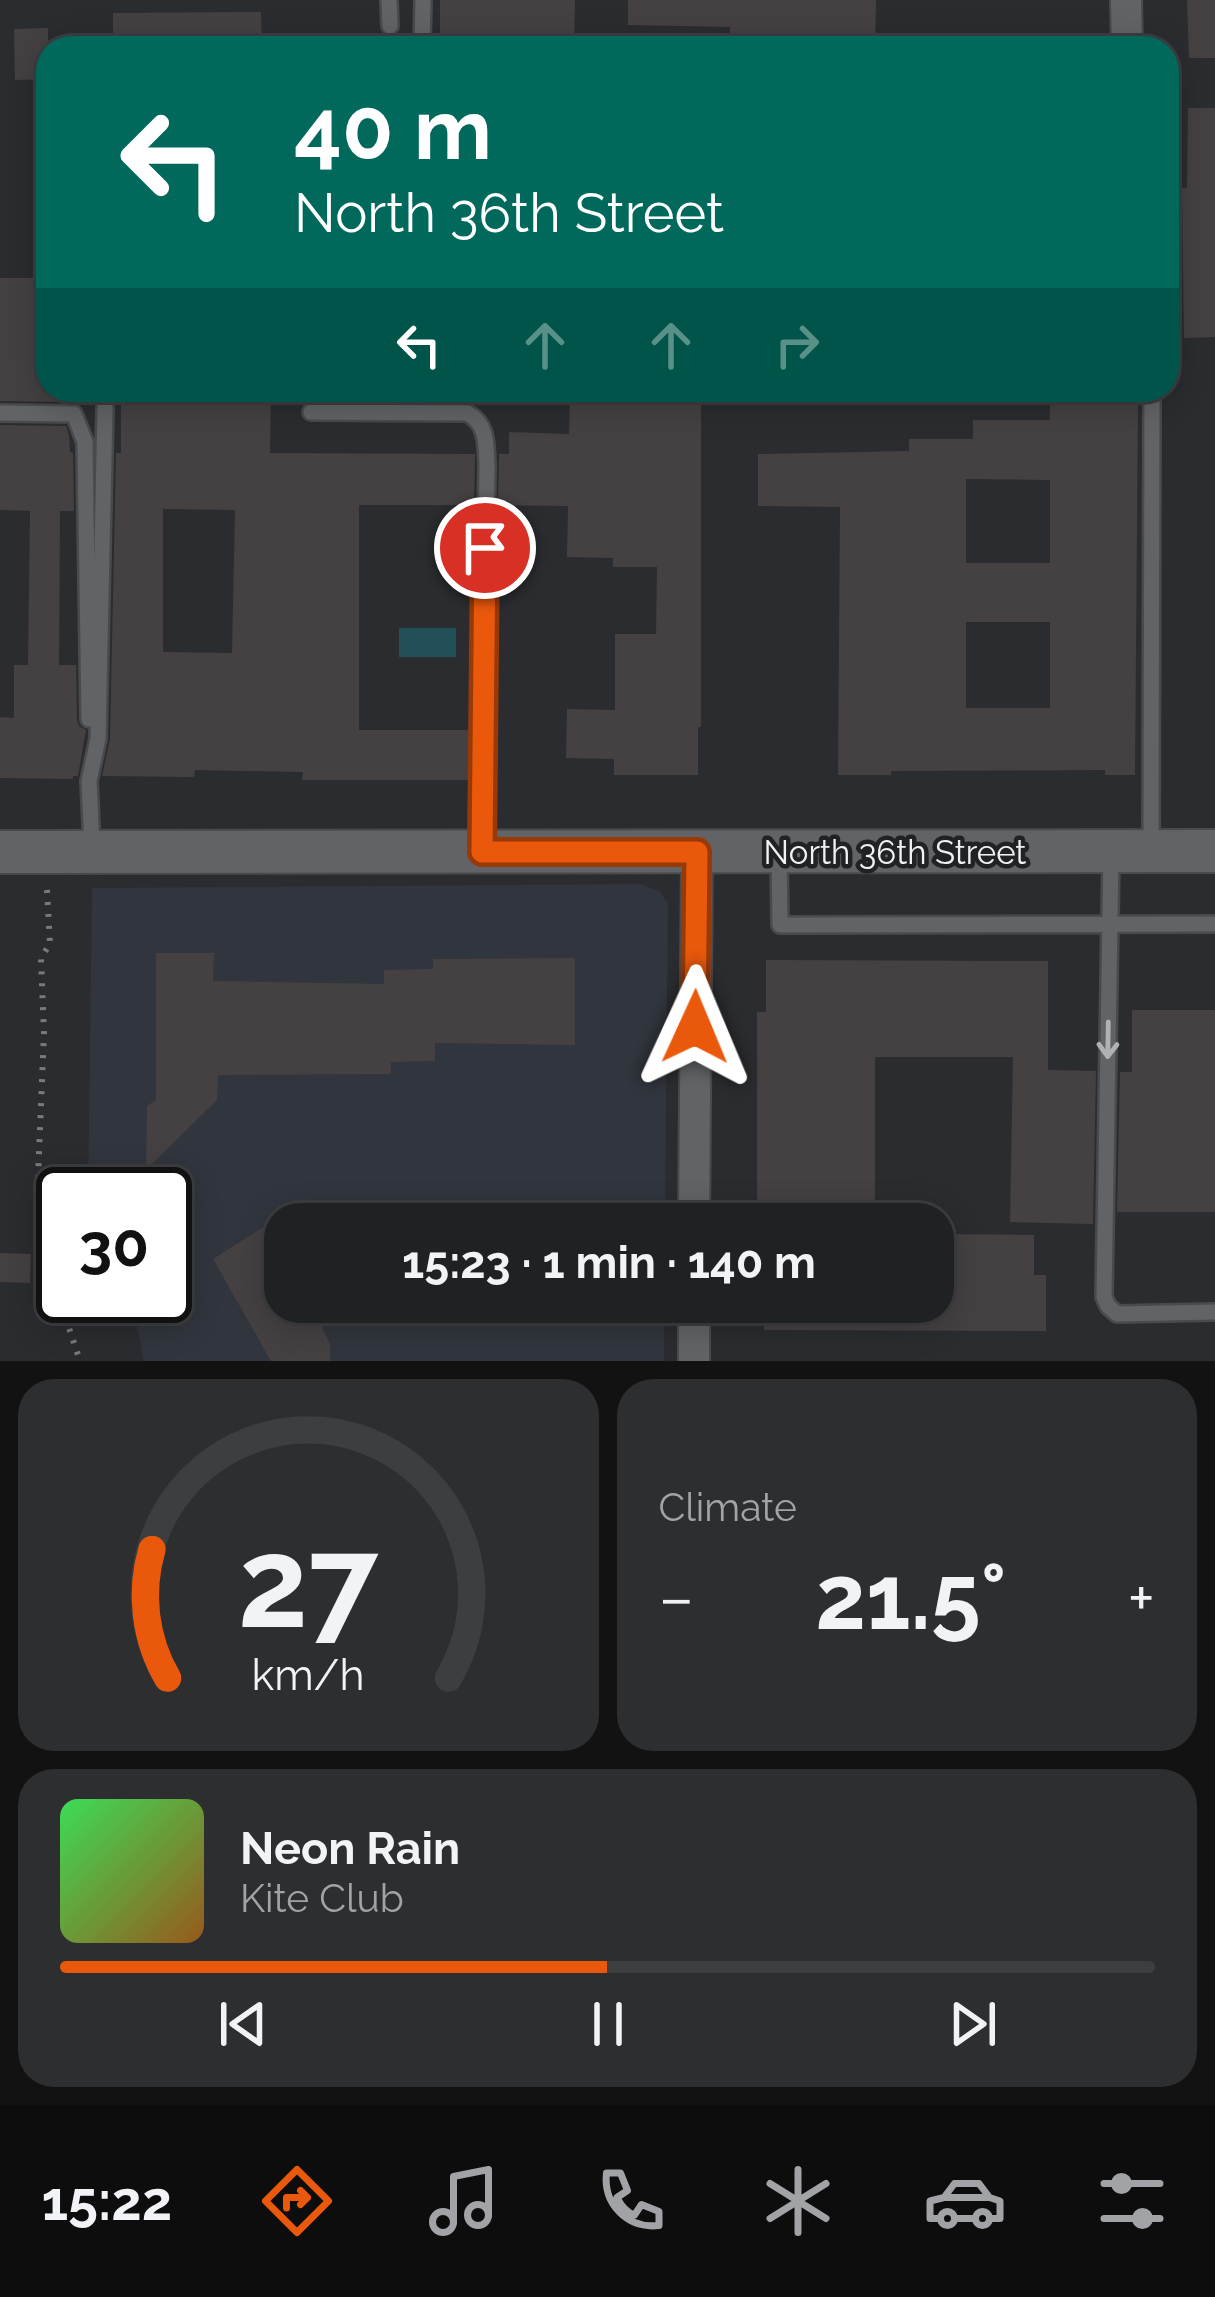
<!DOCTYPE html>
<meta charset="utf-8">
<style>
body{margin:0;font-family:Raleway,sans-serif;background:#2d2e30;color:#f1f3f6;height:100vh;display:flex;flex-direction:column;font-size:45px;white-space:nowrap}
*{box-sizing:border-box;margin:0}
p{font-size:39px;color:#a2a3a6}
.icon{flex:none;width:66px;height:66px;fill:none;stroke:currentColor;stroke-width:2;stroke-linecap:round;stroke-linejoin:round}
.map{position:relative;height:1361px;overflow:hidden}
.details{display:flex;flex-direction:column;gap:18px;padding:18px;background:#121213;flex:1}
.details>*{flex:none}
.top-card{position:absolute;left:36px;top:36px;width:1143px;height:366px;border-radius:36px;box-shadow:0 6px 30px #0003,0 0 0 3px #3d3e41;background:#00695c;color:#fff;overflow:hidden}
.speed{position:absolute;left:36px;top:1167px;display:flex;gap:24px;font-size:60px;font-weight:700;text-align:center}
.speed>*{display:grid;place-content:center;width:156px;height:156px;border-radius:50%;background:#202123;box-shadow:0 6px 30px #0003,0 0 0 3px #3d3e41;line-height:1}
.speed .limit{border:6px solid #111;border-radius:18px;background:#fff;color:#111}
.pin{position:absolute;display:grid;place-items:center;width:102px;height:102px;color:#fff;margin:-51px;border:6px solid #fff;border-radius:50%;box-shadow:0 3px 12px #0007}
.me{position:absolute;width:132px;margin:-66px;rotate:1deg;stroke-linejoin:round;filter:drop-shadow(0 0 9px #0008)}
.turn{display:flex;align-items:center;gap:42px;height:252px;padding:0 60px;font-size:54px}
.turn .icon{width:156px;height:156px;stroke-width:2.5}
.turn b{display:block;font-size:84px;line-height:102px}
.lanes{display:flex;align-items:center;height:114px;padding:0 60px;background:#0003;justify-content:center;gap:60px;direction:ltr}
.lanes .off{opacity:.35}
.big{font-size:90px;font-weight:700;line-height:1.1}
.details .tile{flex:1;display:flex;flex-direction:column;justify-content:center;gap:18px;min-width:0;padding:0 42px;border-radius:36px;background:#2d2e30}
.details .dial{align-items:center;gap:0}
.dial svg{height:312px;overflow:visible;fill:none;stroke:#3d3e41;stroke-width:7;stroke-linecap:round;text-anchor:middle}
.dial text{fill:#f1f3f6;stroke:none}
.song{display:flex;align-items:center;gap:36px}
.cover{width:144px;height:144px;border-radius:18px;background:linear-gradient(135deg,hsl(130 70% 55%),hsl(30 70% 35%))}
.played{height:12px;border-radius:6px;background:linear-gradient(90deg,#ea580c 50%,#3d3e41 50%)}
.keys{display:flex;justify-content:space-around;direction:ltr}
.heat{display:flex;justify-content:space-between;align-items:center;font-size:66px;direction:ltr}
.details .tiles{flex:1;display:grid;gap:18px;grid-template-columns:1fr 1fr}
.tile:last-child{grid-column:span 2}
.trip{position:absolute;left:264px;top:1203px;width:690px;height:120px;border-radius:36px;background:#202123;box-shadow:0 6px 30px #0003,0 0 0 3px #3d3e41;font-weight:700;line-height:120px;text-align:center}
.tab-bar{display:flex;height:192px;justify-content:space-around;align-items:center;background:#0d0d0e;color:#a2a3a6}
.tab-bar .icon{width:84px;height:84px}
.tab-bar .active{color:#ea580c}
.tab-bar b{font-size:54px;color:#f1f3f6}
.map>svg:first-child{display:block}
.built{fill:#31353d}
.water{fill:#225059}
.building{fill:#454143;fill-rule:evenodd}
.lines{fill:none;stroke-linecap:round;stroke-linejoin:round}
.lane-casing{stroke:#484a4c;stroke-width:20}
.street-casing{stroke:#484a4c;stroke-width:34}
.secondary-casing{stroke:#484a4c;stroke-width:46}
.path{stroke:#797a7c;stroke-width:6;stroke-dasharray:3 9;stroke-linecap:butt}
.lane{stroke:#626366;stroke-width:15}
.street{stroke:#626366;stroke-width:30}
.secondary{stroke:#626366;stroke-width:42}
.oneway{stroke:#b0b1b4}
.route-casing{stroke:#983908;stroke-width:30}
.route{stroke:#ea580c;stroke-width:21}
.labels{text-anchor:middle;stroke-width:9;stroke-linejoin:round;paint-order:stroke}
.street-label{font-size:33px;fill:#f0f1f3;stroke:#212225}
</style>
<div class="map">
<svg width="1215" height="1361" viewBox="0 0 1215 1361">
<rect width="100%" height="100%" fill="#2b2c2f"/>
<!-- built -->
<path class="built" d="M640,884l20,7 8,13 -3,320h-380v78h379v59h-520l-13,-65h34v-102h-77l4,-306z"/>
<!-- water -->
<path class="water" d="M399,628h57v29h-57z"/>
<!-- building -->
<path class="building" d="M440,0h135l-1,48h-134z
M628,0h248l-1,48h-145v-21l-102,-2z
M1187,0h28v58h-26z
M261,12l1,36h-149v-35z
M48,28v51l-33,1 -1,-51z
M1188,108h27v229l-31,1 -2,-150h5z
M0,278h48v112h20l1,12 -69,-1z
M121,390h150l-1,63 205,1 -1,51h-115v225h111v50h-168l1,-8 -108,-2 -1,7 -92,-1 8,-37 6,-286h5zM163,509l72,1 -3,143 -69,-1z
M625,390h76v337h-3v48h-84v-16l-48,-1 1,-49 48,1v-76h41l1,-67h-44v-9l-46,-1 1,-51 -70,-1 1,-51h10v-22l60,2 1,-40 55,2z
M1050,390h50v4l38,1 -3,380h-30v-5l-214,1v4h-53l2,-268 -82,-1v-52l151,-3v-12h64v-19h77zM966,479l84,1v83h-84zM966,622h84v86h-84z
M0,425l66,1 3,9 1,17 3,1 1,58h-14l-1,154h17l1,55 2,6 7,4 -8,46h-5v3l-73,-1v-61l14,1v-53h14l2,-154 -30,-1z
M156,953h58l-1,28 171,3v-14l49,-1v-10l142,-1v87l-140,-2v18l-44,1v12l-173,1 -1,25 -71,70 1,-64 9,-6z
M766,960l282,1v109l48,1 -3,153 -83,-2 3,-165h-138v167h-118v-212h9z
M1132,1010h83v202h-98l3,-140h12z
M273,1221l12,22v59h33l11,20 -7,5 8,17v17h-59l-58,-102z
M933,1234l101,1v40h12v56l-282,-1 1,-28h168z
M0,1253l31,1 -1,29 -30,-1z"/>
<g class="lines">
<!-- lane casing -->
<g class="lane-casing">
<path id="lane" d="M389,0l1,26
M422,48l1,-48
M344,390l1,22
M311,412l156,1c20,10 19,30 20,51l-5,385
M0,413l74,1 11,28 4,277
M92,848l-3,-67 9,-42 7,-331
M1151,848l1,-458
M779,853l1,72 435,-1
M1111,855l-7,442 4,9 9,8 98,-2"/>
</g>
<!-- street casing -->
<g class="street-casing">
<path id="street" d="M1126,0l1,48
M694,1224l3,-372
M694,1361v-59"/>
</g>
<!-- secondary casing -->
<g class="secondary-casing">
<path id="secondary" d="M0,852l1215,-1"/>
</g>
<!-- path -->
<path class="path" d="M47,890l3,54 -9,14 3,76 -7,166 7,9 19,7
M63,1225l-11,34 5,33 23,69"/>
<!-- lane -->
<use href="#lane" class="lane"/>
<!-- street -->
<use href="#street" class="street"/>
<!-- secondary -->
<use href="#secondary" class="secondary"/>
</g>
<!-- one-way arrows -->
<defs><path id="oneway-shaft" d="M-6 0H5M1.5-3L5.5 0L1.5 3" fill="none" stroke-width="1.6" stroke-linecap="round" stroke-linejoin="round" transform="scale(3)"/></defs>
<use class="oneway" href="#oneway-shaft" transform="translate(1108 1040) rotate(91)"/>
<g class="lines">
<!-- route casing -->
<g class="route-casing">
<path id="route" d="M485,548l-3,304h215l-2,175"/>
</g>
<!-- route -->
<use href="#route" class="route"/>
</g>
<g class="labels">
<!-- street labels -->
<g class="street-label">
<text x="895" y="864">North 36th Street</text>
</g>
</g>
</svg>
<div class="speed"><div class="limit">30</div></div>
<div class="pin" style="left:485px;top:548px;background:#d93025"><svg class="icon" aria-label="arrive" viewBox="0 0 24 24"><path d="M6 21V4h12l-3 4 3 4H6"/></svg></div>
<svg class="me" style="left:695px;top:1027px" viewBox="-20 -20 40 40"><path d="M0-17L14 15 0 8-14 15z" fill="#ea580c" stroke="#fff" stroke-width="4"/></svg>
<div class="trip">15:23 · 1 min · 140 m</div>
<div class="top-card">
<div class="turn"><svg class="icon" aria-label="left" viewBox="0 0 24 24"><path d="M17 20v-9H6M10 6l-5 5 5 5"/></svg><div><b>40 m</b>North 36th Street</div></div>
<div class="lanes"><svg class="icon" aria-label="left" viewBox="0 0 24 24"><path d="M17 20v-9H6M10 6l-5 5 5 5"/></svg><svg class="icon off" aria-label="ahead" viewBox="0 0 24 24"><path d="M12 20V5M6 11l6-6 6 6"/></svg><svg class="icon off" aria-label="ahead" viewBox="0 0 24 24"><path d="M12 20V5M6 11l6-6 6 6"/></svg><svg class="icon off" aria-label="right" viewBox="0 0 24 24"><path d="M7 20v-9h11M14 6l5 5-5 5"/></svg></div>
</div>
</div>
<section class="details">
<div class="tiles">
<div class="tile dial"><svg viewBox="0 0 100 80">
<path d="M14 69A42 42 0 1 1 86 69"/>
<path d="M14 69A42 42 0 0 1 10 36" stroke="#ea580c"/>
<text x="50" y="56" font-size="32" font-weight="700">27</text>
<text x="50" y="72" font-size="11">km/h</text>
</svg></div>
<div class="tile"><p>Climate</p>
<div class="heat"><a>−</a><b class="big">21.5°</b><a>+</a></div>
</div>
<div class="tile">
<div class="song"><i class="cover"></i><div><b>Neon Rain</b><p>Kite Club</p></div></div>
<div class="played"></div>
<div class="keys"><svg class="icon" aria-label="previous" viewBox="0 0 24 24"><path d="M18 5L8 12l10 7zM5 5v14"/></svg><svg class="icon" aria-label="pause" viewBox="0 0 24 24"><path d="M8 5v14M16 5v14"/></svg><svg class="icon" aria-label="next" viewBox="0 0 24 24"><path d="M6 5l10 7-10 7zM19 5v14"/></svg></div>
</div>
</div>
</section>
<nav class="tab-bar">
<b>15:22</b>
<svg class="icon active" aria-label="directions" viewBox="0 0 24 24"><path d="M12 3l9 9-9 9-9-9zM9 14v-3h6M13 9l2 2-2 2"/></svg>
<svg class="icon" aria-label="music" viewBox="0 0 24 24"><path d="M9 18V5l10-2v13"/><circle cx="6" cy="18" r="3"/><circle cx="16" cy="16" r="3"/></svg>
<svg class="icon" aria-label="phone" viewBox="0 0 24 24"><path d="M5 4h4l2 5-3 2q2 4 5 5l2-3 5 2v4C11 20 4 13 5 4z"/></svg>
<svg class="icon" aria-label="climate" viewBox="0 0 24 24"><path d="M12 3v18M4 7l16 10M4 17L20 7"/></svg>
<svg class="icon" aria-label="car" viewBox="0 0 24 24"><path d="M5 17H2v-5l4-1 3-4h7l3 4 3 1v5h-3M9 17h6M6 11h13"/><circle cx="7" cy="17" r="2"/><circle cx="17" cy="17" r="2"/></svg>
<svg class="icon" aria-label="filters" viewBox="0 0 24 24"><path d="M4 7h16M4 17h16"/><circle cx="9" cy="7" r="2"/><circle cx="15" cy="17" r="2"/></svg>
</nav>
